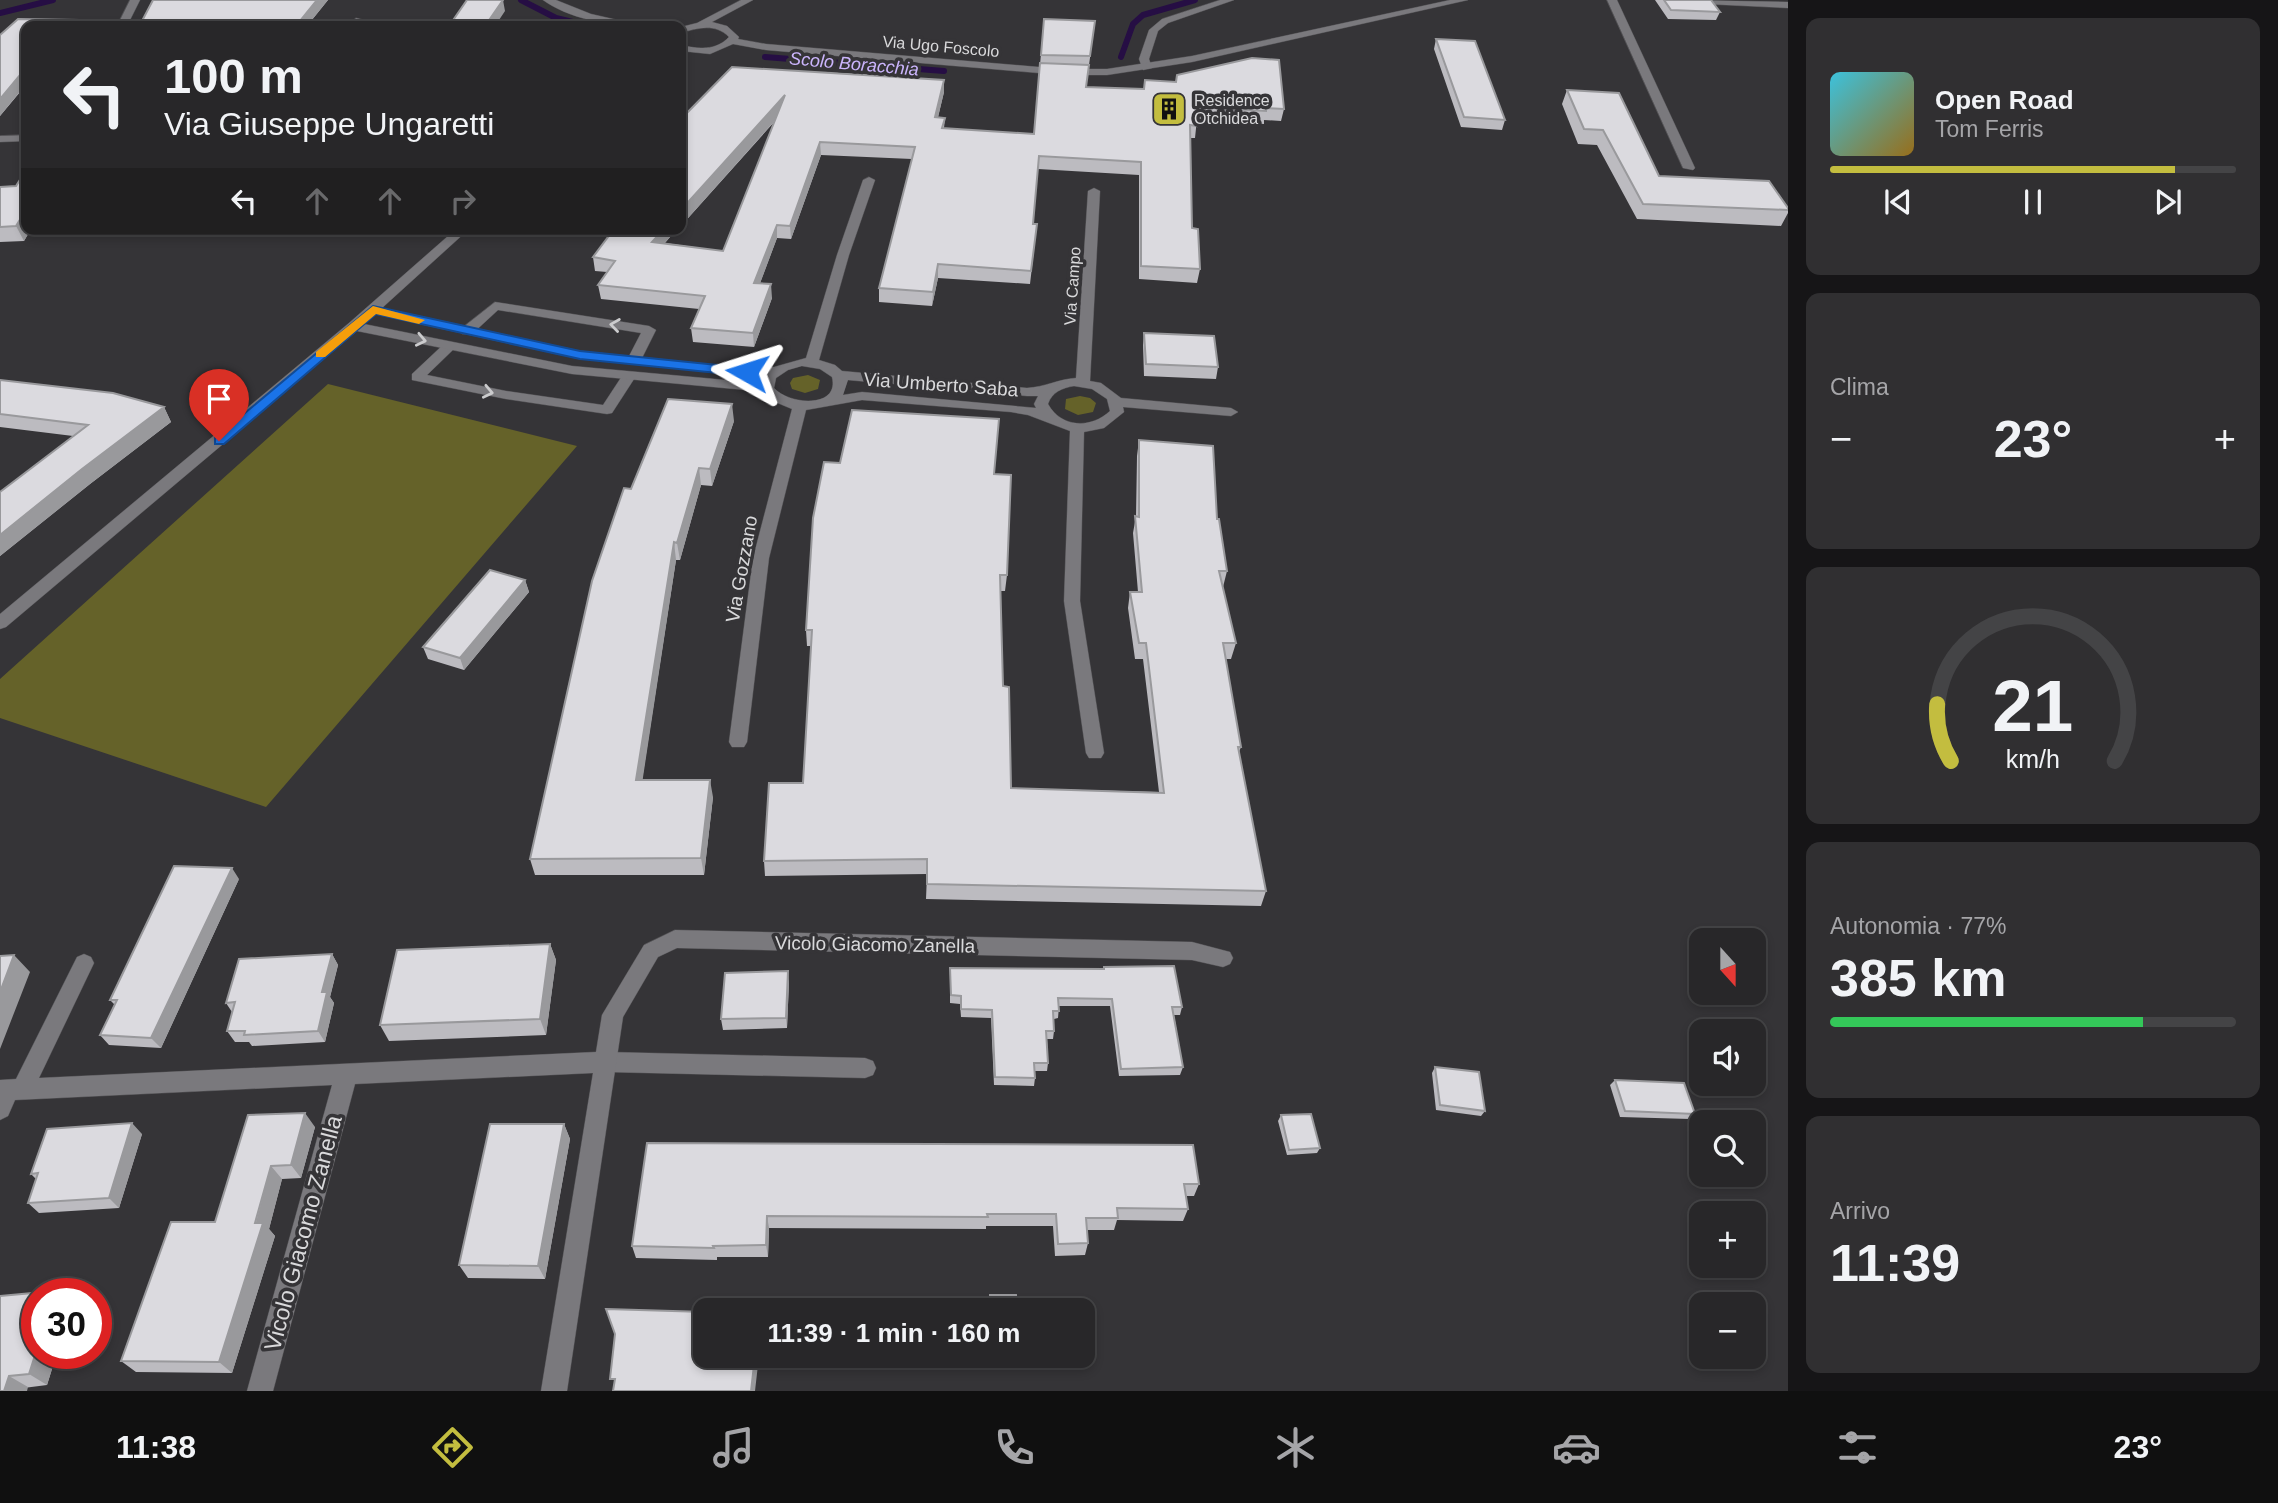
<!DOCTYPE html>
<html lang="it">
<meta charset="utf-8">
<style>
body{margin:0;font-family:Arial,sans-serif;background:#302f31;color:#f1f3f6;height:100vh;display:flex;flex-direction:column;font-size:26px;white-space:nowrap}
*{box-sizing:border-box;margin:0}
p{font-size:23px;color:#a5a5a8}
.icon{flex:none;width:38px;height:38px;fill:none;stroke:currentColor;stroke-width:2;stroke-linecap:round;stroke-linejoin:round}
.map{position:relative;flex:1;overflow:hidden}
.side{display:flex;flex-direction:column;gap:18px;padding:18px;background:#161517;width:490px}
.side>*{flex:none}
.guide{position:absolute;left:21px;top:21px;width:665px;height:214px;border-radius:14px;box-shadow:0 4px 10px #0003,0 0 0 2px #444446;background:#282729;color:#f1f3f6;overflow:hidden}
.needle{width:46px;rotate:159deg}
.fabs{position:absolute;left:1689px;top:928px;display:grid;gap:14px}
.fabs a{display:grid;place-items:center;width:77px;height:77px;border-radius:14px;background:#282729;box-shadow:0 4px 10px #0003,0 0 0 2px #444446;font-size:35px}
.speed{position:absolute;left:21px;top:1278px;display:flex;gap:14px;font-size:35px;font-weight:700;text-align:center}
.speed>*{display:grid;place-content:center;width:91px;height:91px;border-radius:50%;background:#282729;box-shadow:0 4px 10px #0003,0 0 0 2px #444446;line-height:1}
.speed .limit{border:10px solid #d22;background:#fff;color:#111}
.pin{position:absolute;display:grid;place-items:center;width:60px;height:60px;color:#fff;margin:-72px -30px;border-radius:50% 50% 50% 0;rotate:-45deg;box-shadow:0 0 7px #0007}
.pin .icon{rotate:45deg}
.me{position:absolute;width:77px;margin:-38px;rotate:276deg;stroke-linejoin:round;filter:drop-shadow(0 0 5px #0008)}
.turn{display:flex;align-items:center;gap:24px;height:147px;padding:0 28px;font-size:32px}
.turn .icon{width:91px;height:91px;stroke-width:2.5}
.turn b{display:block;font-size:49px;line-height:60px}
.lanes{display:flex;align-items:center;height:66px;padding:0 28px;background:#0003;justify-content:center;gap:35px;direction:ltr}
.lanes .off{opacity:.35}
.big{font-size:52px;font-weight:700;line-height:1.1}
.side .widget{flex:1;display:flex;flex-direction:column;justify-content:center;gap:10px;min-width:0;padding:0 24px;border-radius:14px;background:#302f31}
.side .dial{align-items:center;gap:0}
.dial svg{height:182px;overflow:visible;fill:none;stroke:#444446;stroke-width:7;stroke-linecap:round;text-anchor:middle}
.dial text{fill:#f1f3f6;stroke:none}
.song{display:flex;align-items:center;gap:21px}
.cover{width:84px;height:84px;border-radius:10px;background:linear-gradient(135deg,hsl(190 70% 55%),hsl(40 70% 35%))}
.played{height:7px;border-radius:4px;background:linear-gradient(90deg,#c3bd3f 85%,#444446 85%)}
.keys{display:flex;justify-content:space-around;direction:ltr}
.heat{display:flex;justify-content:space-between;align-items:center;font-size:38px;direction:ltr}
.charge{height:10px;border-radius:5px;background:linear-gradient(90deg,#34c759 77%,#444446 0)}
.trip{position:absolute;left:693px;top:1298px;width:402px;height:70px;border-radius:14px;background:#282729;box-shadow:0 4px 10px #0003,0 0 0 2px #444446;font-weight:700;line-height:70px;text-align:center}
.dock{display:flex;height:112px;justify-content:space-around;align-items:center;background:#101010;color:#a5a5a8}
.dock .icon{width:49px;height:49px}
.dock .on{color:#c3bd3f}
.dock b{font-size:32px;color:#f1f3f6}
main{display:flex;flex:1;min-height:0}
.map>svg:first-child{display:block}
.green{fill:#656229}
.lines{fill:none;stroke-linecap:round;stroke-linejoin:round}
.stream{stroke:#260e44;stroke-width:6}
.service-casing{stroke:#525154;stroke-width:1}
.minor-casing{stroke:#525154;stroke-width:1}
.service{fill:#7a797d;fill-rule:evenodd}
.minor{fill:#7a797d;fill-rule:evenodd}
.wall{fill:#bcbbc0}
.shaded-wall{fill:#99999c}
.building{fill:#dbdadf;stroke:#99999c;stroke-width:2}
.oneway{stroke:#cbcbcd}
.route{fill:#1a73e8;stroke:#114b97;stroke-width:2}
.slow{fill:#f59e0b}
.labels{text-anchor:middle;stroke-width:7;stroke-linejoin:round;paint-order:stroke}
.far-street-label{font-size:16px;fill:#d9d9db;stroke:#353437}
.far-poi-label{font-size:16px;fill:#d9d9db;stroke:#353437;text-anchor:start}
.far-water-label{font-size:18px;font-style:italic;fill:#cab4fb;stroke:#353437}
.street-label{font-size:19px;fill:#d9d9db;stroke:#353437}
.near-street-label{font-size:23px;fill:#d9d9db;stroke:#353437}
</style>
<main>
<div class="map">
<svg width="1788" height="1391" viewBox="0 0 1788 1391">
<rect width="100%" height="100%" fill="#353437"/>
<!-- green -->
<path class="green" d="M808,375l12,5 -2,9 -13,4 -13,-4 -2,-6 3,-5z
M328,384l249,62 -311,361 -266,-89v-39z
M1080,396l10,2 6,5 -3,9 -15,3 -13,-6 1,-10z"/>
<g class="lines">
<!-- stream -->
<path class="stream" d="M521,0l35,18 33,8
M0,13l53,-13
M765,57l179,14
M1121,57l12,-33 10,-9 52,-15"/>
<!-- service casing -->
<g class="service-casing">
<path id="service" d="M1220,0h14l-66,23 -10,8 -9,28 3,9 -9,2 -4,-11 10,-29 13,-11z
M1607,0h10l78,168 -2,2 -10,-2z
M495,302l154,24 7,4 -15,30 -7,4 -7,-4 14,-27 -143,-23 -26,24h-10v-6z
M450,342l7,4 -30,29 79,16 97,14 21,-32h10l2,3 -24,37 -5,1 -101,-15 -94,-19v-6l33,-31z
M607,1052l258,6 8,3 3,7 -3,7 -8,3 -258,-6 -8,-3 -3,-7 3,-7z"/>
</g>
<!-- minor casing -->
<g class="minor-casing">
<path id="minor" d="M130,0h10l-13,26h-10z
M543,0h13l35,14 53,12c-31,1 -75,-7 -101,-26z
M741,0h12l-41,22 15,4 12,11 -1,2 28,5 296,25h45l85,-13 258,-56h18l-276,62 -85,13h-45l-296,-25 -33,-6 -23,10 -29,-3v-6c17,4 35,6 48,-8 -14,-14 -31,-9 -48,-4v-6l16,-4z
M1678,0l110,2v6l-105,-5z
M356,18l8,2 -5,6h-10z
M26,135v6l-26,1v-6z
M869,177l6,3 -26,75 -30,105 16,5 7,6 185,17c18,-1 32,-9 49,-10l12,-187 6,-3 6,3 -10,190 11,2 20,15 110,10 7,4 -7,4 -108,-9 1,5 -20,16 -20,4 -4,169 24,152 -3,5h-12l-3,-5 -22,-152 6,-170 -42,-16 -17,-3 -149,-12 -56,10 -37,148 -22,184 -3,5h-12l-3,-5 24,-184 39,-149 -46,-19 -174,-16 -215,-43 -351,296 -6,2v-15l349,-291 107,-94h13l-87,79 198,43 167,17 27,-1 32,-9 31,-103 26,-75zM375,314l205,45 183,17 -2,10 -13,-4 -176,-16 -208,-42zM802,366l18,3 12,8c8,32 -43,28 -58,11l2,-10 12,-8zM848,380l179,16h11l-4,8 2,4 -174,-16 -19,3zM1074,386l18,3 15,10 3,12c-19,18 -49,17 -62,-7 4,-12 14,-16 26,-18z
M675,930l517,12 38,10 3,6 -3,6 -7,3 -31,-7 -515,-12 -19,9 -35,60 -56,374h-26l52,-318 -238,11 -82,307h-26l85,-306 -317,15 -7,16 -8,4v-40l16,-1 61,-122 7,-3 7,3 3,6 -55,115 557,-26 6,-37 42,-70z"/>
</g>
<!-- service -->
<use href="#service" class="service"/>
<!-- minor -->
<use href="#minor" class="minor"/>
</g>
<!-- wall -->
<path class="wall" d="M153,0h175l-21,26h-281v59l-26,31v-81l18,-16 124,2z
M1655,0h56l9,12 -4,8 -48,-1z
M1044,19l51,2 -9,66 58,2 32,-7 1,-7 107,34 -3,12 -17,-1v4l-67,-5 -2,19h-5l2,90 8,41 -3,14 -58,-4v-104l-101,-6 -5,55h4l-7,60 -92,-6 -6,28 -53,-4v-14l33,-129 -91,-4 -30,84 -14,-1 -17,45 12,15 -18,49 -61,-5 -2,-14 8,-19 -98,-10 -3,-14 9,-13 -12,-1 -2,-14 21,-28h63l-12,14 58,8 53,-131 -95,106v-107l263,-39v12l-6,25 7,1 -1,10 90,6z
M1436,39l69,81 -3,10 -41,-3 -27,-78z
M1567,90l92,86 129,32v5l-7,13 -144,-7 -40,-74 -19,-1 -16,-40z
M26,175v54h5l-7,12 -24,1v-55l16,-1z
M1144,333l74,34 -2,12 -72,-3 -1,-31z
M0,380l164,27 7,15 -81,62 -90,72v-64l73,-56 -73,-9z
M734,421l-22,65 -11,-1 -21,75h-4l-34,220 71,17 -9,78h-169l-5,-16 101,-370z
M1139,440l78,79 10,52 -4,16 13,56 -5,16h-5l15,88 -2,5 27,139 -5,15 -335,-7 1,-25 -162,2 -1,-15 39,-78 8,-137h-4l-1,-16 34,-167 155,11 12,101 -2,16h-5l3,95 8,102 148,4 -16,-133h-8l-7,-51 2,-16h8l-5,-59 3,-17 1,-60z
M525,580l4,12 -65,78 -36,-11 -5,-12z
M239,879l-78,169 -52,-3 -9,-10 15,-30 -5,-5z
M550,944l6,16 -10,75 -157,6 -9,-16z
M332,954l6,11 -8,32 4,6 -9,39 -73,4 -3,-4h-14l-8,-11 5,-19 -6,-9z
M1104,967l78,40 -2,8h-6l9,52 -3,8 -61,1 -9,-70h-51l-1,12 -4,1v12l-1,8h-6l1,24 -1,8h-12v7l-1,8 -40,-1 -3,-67 -30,-1 -1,-13 -10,-1v-35l154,1z
M789,982l-2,46 -64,2 -2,-11z
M1435,1067l50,44 -4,5 -45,-6 -4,-37z
M1615,1080l80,34 -5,5 -70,-2 -10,-32z
M248,1115l67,12 -14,51 -19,1 -13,50 6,7 -43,137 -96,-1 -15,-11 94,-139z
M1281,1115l39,33 -3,5 -30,2 -9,-34z
M564,1124l6,15 -25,140 -77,-1 -9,-13z
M142,1134l-23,74 -80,5 -11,-10 8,-24 -5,-5z
M647,1143l552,41 -5,12h-8l2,13 -5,12 -66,-1 -3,10h-27l1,13 -3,12 -30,1 -2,-30h-67v3l-217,-1 -1,29h-51v3l-81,-2 -4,-12z
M0,1296l37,57h20l-10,32 -47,6z"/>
<!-- shaded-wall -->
<path class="shaded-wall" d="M317,0h11l-21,26h-11z
M503,0l2,11 -10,15h-10z
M20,75l5,10 -25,31v-17z
M944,80v12l-9,38v-13z
M785,95l1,13 -105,118v-16z
M820,142l1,13 -30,84 -1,-13z
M26,210v19h5l-7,12 -8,-15z
M777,225v13l-22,59 -1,-14z
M664,229h13l-23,26 -2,-13z
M938,264v14l-6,28 1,-14z
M771,284l1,14 -18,49 -1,-14z
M732,404l2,17 -22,65 -2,-17z
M164,407l7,15 -81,62 -90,72v-21l82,-66z
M699,468l2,17 -21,75 -3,-17z
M674,542l2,18 -36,237 -4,-17z
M525,580l4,12 -65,78 -4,-12z
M710,780l3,17 -9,78 -3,-17z
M232,868l7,11 -78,169 -10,-10z
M550,944l6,16 -10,75 -6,-16z
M332,954l6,11 -8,32 4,6 -9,39 -7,-11 4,-39z
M14,955l16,17 -30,77v-57z
M788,971l1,11 -2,46 -1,-10z
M305,1113l10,14 -14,51 -10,-13z
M132,1123l10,11 -23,74 -10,-10z
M564,1124l6,15 -25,140 -7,-13z
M271,1166l11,13 -13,50 6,7 -43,137 -13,-11z
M767,1216l2,12 -1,29 -2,-12z
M37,1349v4h20l-10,32 -18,-11z
M755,1356h4l-4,35h-4z
M9,1376l19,11 -1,4h-23z"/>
<!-- building -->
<path class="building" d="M153,0h164l-21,26h-270v49h-6l-20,24v-64l18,-16 124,2z
M467,0h36l-18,26h-73v-1l37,1z
M1664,0h47l9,12 -49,-2z
M1044,19l51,2 -5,35 -49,-1z
M1436,39l39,2 30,79 -41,-3z
M1252,58l27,2 5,49 -18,-1v3l-69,-4v19l-7,-1 2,103 6,1 2,40 -59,-3v-104l-102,-6 -6,68h4l-6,47 -93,-7 -5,28 -54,-4 36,-141 -95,-5 -30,84 -13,-1 -23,58 17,1 -18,49 -62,-5 14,-32 -107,-11 17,-24 -22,-4 21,-28h50l-12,13 71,9 62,-156 -104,115v-91l51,-52 212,13 -9,37 10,1 -3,10 92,6 6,-71 49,2 -3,22 58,2 1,-9 31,2 1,-7z
M1567,90l52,3 40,83 110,5 19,27v2l-145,-6 -40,-74 -19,-1z
M23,175h3v35l-10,16 -16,1v-40l16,-1z
M1144,333l70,3 4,31 -72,-3z
M0,380l113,13 51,14 -82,62 -82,66v-43l88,-67 -88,-11z
M668,399l64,5 -22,65 -11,-1 -22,75 -3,-1 -38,238h74l-9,78 -171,1 62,-278 32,-93 7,1z
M852,410l147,9 -5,55 17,1 -4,100h-7l3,111 6,1 2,101 153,5 -18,-150h-7l-9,-51h12l-7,-76 4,1v-77l74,6 4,73h2l8,52h-8l17,72h-13l18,104h-3l28,144 -339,-7v-25l-163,2 5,-78h34l9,-153h-6l7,-112 11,-56 16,1z
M490,570l35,10 -65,78 -37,-11z
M174,866l58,2 -81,170 -51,-3 17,-35h-7z
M550,944l-10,75 -160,6 17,-75z
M332,954l-10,38h5l-9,39 -74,4 1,-4h-18l8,-29 -9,1 13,-44z
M14,955l-14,37v-36z
M1174,966l8,41h-10l11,60 -62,2 -9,-70 -54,-1 1,13h-6l1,20h-8l2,32h-14l1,15 -40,-1 -3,-67 -31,-1v-13l-10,-1 -1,-27 154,1v-2z
M788,971l-2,47 -65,1 4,-46z
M1435,1067l44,5 6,39 -45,-6z
M1615,1080l69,3 11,31 -70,-3z
M305,1113l-14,52 -20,1 -16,57h8l-44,139 -98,-1 50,-139h44l33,-107z
M1311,1114l9,34 -31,2 -8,-35z
M132,1123l-23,75 -81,5 10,-30 -7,1 16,-45z
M490,1124h74l-26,142 -79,-1z
M647,1143l546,2 6,39h-15l4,25 -71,-1 1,10h-32l2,25 -30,1 -2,-30h-69l1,3 -221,-1 -1,29 -53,1 1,2 -82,-2z
M55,1291l-1,2h-17v56l-8,25 -20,2 -5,15h-4v-95z
M990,1295h26l1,16h-27z
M606,1309l99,3v44h50l-4,35h-138l2,-12h-5l5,-45z"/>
<!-- one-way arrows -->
<defs><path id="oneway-chevron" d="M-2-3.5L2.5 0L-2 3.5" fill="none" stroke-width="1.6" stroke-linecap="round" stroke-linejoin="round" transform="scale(1.75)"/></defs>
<g class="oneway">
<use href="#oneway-chevron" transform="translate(615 325) rotate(-172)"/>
<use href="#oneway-chevron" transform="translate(421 340) rotate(12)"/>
<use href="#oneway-chevron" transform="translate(488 392) rotate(12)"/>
</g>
<!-- route -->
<path class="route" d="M373,306l207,45 167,17 6,4 -6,4 -167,-17 -204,-45 -152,130h-9v-6z"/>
<!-- slow -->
<path class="slow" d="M373,306l52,14 -6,4 -43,-10 -51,43h-9v-5z"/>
<!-- icons -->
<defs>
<g id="building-square" transform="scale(1.75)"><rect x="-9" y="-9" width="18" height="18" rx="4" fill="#c3bd3f" stroke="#353437"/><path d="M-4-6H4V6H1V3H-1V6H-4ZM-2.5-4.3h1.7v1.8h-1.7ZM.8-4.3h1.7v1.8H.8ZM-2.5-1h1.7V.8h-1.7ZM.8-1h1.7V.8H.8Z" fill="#111"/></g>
</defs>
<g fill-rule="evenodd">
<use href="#building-square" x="1169" y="109"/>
</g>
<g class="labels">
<!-- far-street labels -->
<g class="far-street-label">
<text transform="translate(941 46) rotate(5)" y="6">Via Ugo Foscolo</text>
<text transform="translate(1072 286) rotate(-86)" y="6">Via Campo</text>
</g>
<!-- far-poi labels -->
<g class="far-poi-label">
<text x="1194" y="106">Residence<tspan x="1194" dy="18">Otchidea</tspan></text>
</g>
<!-- far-water labels -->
<g class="far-water-label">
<text transform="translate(854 64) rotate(5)" y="6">Scolo Boracchia</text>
</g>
<!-- street labels -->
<g class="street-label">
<text transform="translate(941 384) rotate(4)" y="7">Via Umberto Saba</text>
<text transform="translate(741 569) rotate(-80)" y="7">Via Gozzano</text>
<text transform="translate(875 944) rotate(1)" y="7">Vicolo Giacomo Zanella</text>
</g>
<!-- near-street labels -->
<g class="near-street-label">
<text transform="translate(303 1233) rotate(-75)" y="8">Vicolo Giacomo Zanella</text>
</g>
</g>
</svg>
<div class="fabs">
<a><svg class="needle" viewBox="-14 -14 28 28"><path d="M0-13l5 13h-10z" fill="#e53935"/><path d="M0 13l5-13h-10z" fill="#a5a5a8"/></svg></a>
<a><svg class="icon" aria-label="sound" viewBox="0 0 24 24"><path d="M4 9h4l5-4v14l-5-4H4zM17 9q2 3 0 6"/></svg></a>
<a><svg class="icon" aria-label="search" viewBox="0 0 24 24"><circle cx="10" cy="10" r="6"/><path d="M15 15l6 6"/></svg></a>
<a>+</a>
<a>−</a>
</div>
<div class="speed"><div class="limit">30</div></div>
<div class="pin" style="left:219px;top:441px;background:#d93025"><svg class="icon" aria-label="arrive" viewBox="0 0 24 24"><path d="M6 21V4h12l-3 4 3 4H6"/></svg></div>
<svg class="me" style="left:747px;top:372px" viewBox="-20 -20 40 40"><path d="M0-17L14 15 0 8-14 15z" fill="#1a73e8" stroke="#fff" stroke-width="4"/></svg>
<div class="trip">11:39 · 1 min · 160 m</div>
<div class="guide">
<div class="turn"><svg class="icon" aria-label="left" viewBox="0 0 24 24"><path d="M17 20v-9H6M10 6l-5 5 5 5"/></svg><div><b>100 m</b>Via Giuseppe Ungaretti</div></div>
<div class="lanes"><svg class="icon" aria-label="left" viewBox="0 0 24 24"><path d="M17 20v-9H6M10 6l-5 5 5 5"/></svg><svg class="icon off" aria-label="ahead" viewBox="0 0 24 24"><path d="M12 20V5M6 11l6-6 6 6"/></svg><svg class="icon off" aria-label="ahead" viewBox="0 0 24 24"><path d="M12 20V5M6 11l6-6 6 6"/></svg><svg class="icon off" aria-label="right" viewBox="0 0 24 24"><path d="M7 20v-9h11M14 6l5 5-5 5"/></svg></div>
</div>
</div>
<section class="side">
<div class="widget">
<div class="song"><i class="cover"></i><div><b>Open Road</b><p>Tom Ferris</p></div></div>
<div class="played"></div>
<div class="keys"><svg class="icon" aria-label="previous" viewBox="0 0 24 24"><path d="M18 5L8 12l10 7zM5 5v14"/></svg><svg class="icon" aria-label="pause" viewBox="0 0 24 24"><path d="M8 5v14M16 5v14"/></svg><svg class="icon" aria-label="next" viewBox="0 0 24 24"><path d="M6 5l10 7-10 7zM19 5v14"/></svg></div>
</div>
<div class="widget"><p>Clima</p>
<div class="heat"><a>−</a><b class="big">23°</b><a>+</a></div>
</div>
<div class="widget dial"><svg viewBox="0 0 100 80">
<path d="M14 69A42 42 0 1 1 86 69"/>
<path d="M14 69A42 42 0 0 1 8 44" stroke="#c3bd3f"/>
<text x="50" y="56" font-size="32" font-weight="700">21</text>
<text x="50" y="72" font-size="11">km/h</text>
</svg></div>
<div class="widget"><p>Autonomia · 77%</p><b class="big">385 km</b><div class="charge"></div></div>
<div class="widget"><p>Arrivo</p><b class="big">11:39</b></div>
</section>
</main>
<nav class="dock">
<b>11:38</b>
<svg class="icon on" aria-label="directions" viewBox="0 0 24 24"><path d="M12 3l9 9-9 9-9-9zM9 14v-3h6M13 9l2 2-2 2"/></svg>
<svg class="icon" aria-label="music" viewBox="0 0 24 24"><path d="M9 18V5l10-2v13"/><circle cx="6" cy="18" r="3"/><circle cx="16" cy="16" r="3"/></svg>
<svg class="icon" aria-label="phone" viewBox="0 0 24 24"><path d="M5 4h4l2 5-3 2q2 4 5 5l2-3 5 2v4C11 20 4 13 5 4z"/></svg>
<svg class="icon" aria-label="climate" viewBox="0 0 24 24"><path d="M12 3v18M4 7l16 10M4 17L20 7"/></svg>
<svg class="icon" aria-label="car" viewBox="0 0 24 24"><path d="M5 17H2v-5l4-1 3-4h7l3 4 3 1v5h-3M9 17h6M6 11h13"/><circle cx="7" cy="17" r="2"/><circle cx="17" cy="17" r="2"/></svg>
<svg class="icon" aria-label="filters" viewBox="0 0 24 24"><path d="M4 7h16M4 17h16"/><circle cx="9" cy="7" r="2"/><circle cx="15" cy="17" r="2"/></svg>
<b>23°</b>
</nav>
